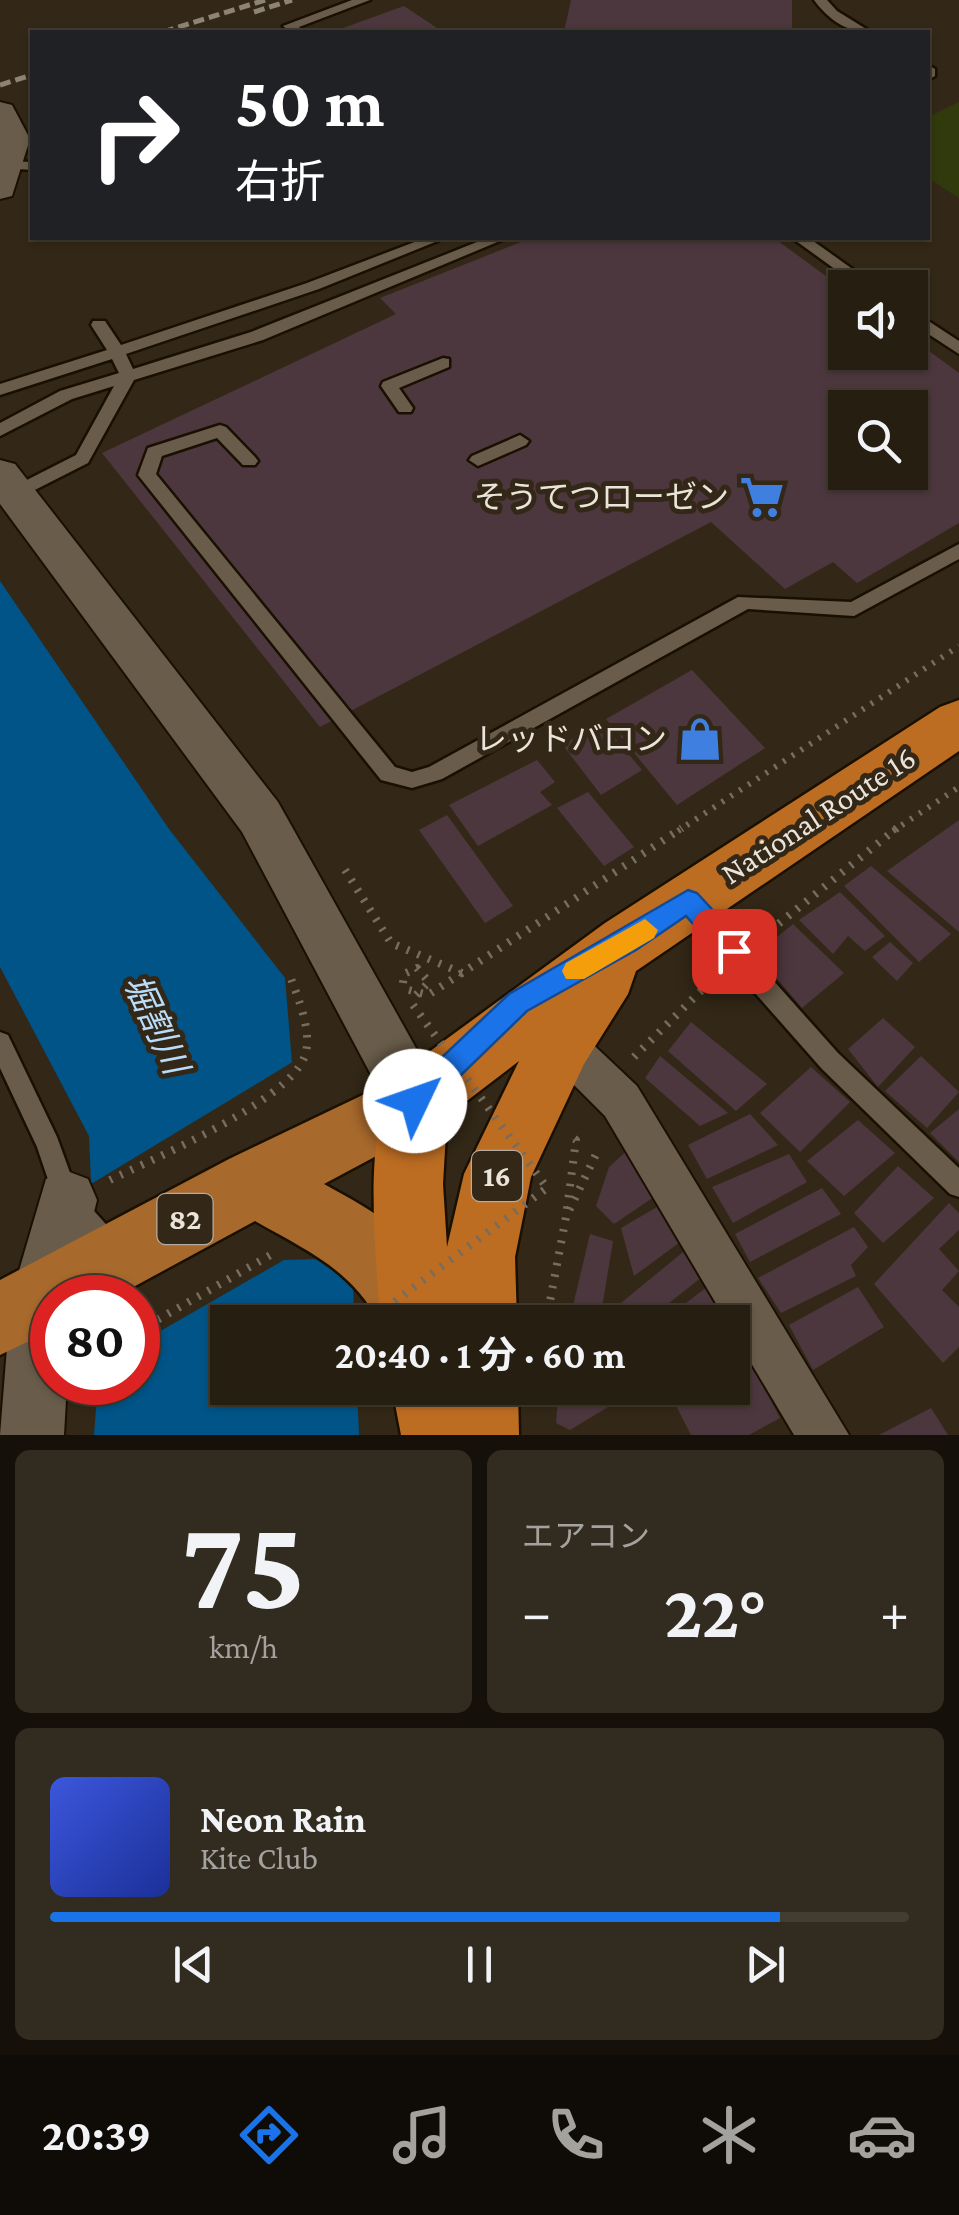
<!DOCTYPE html>
<html lang="ja">
<meta charset="utf-8">
<style>
body{margin:0;font-family:"Crimson Pro","Noto Sans JP",serif;background:#322b1f;color:#f1f3f6;height:100vh;display:flex;flex-direction:column;font-size:38px;white-space:nowrap}
*{box-sizing:border-box;margin:0}
p{font-size:32px;color:#a4a29f}
.icon{flex:none;width:55px;height:55px;fill:none;stroke:currentColor;stroke-width:2;stroke-linecap:round;stroke-linejoin:round}
.map{position:relative;height:1435px;overflow:hidden}
.details{display:flex;flex-direction:column;gap:15px;padding:15px;background:#151009;flex:1}
.details>*{flex:none}
.banner{position:absolute;left:30px;top:30px;width:900px;height:210px;border-radius:0px;box-shadow:0 2px 8px #0004,0 0 0 2px #423c31;background:#202124;color:#fff;overflow:hidden}
.buttons{position:absolute;left:828px;top:270px;display:grid;gap:20px}
.buttons a{display:grid;place-items:center;width:100px;height:100px;border-radius:0px;background:#261e11;box-shadow:0 2px 8px #0004,0 0 0 2px #423c31;font-size:50px}
.speed{position:absolute;left:30px;top:1275px;display:flex;gap:20px;font-size:50px;font-weight:700;text-align:center}
.speed>*{display:grid;place-content:center;width:130px;height:130px;border-radius:50%;background:#261e11;box-shadow:0 2px 8px #0004,0 0 0 2px #423c31;line-height:1}
.speed .limit{border:15px solid #d22;background:#fff;color:#111}
.pin{position:absolute;display:grid;place-items:center;width:85px;height:85px;color:#fff;margin:-42px;border-radius:20px;box-shadow:0 5px 15px #0006}
.me{position:absolute;width:110px;margin:-55px;rotate:48deg;stroke-linejoin:round;filter:drop-shadow(0 0 8px #0008)}
.turn{display:flex;align-items:center;gap:35px;height:210px;padding:0 40px;font-size:45px}
.turn .icon{width:130px;height:130px;stroke-width:2.5}
.turn b{display:block;font-size:70px;line-height:85px}
.big{font-size:75px;font-weight:700;line-height:1.1}
.details .tile{flex:1;display:flex;flex-direction:column;justify-content:center;gap:15px;min-width:0;padding:0 35px;border-radius:15px;background:#322b1f}
.details .dial{align-items:center;gap:0}
.dial b{font-size:130px;line-height:1}
.song{display:flex;align-items:center;gap:30px}
.cover{width:120px;height:120px;border-radius:15px;background:linear-gradient(135deg,hsl(230 70% 55%),hsl(230 70% 35%))}
.played{height:10px;border-radius:5px;background:linear-gradient(90deg,#1a73e8 85%,#423c31 85%)}
.keys{display:flex;justify-content:space-around;direction:ltr}
.heat{display:flex;justify-content:space-between;align-items:center;font-size:55px;direction:ltr}
.details .tiles{flex:1;display:grid;gap:15px;grid-template-columns:1fr 1fr}
.tile:last-child{grid-column:span 2}
.trip{position:absolute;left:210px;top:1305px;width:540px;height:100px;border-radius:0px;background:#261e11;box-shadow:0 2px 8px #0004,0 0 0 2px #423c31;font-weight:700;line-height:100px;text-align:center}
.tabs{display:flex;height:160px;justify-content:space-around;align-items:center;background:#0f0c07;color:#a4a29f}
.tabs .icon{width:70px;height:70px}
.tabs .selected{color:#1a73e8}
.tabs b{font-size:45px;color:#f1f3f6}
.map>svg:first-child{display:block}
.green{fill:#303a0d}
.water{fill:#005487}
.pier{fill:#332817}
.building{fill:#4c373e;fill-rule:evenodd}
.lines{fill:none;stroke-linecap:round;stroke-linejoin:round}
.service-casing{stroke:#1a1002;stroke-width:5}
.minor-casing{stroke:#1a1002;stroke-width:4}
.tertiary-casing{stroke:#1a1002;stroke-width:4}
.primary-casing{stroke:#1a1002;stroke-width:5}
.trunk-casing{stroke:#1a1002;stroke-width:5}
.path-far1{stroke:#766d5e;stroke-width:6;stroke-dasharray:2.5 8;stroke-linecap:butt}
.path{stroke:#766d5e;stroke-width:8;stroke-dasharray:2.5 9;stroke-linecap:butt}
.service{fill:#695c4a;fill-rule:evenodd}
.minor{fill:#695c4a;fill-rule:evenodd}
.tertiary{fill:#695c4a;fill-rule:evenodd}
.primary{fill:#a8692c;fill-rule:evenodd}
.trunk{fill:#bd6d22;fill-rule:evenodd}
.rail{stroke:#8d8476;stroke-width:5;stroke-dasharray:11 5;stroke-linecap:butt}
.path-bridge{stroke:#766d5e;stroke-width:8;stroke-dasharray:2.5 9;stroke-linecap:butt}
.route{fill:#1a73e8;stroke:#114b97;stroke-width:2.5}
.slow{fill:#f59e0b}
.labels{text-anchor:middle;stroke-width:10;stroke-linejoin:round;paint-order:stroke}
.shield{fill:#332817;stroke:#b4aca0;stroke-width:2.5}
.shield-label{font-size:30px;font-weight:bold;fill:#ebe4da}
.poi-label{font-size:32px;fill:#ebe4da;stroke:#332817;text-anchor:end}
.street-label{font-size:32px;fill:#ebe4da;stroke:#332817}
.water-label{font-size:35px;font-style:italic;fill:#b9dcfa;stroke:#332817}
</style>
<div class="map">
<svg width="959" height="1435" viewBox="0 0 959 1435">
<rect width="100%" height="100%" fill="#332817"/>
<!-- green -->
<path class="green" d="M959,102v96l-31,-20v-61z"/>
<!-- water -->
<path class="water" d="M0,581l169,248 116,149 7,85 61,221 1,38h-126v66h129l2,47h-265l4,-52 40,-1v-84l-45,-70 -4,-92 -89,-169z"/>
<!-- pier -->
<path class="pier" d="M296,1060l62,223 -40,-24 -34,1 -146,84v-46l-43,-1 -4,-113z"/>
<!-- building -->
<path class="building" d="M571,0h221v32h-228z
M404,6l39,26h-111z
M531,238h243l71,52v62h65v-15l49,36v150l-102,60 -24,-21 -48,27 -74,-67 -391,205 -218,-274 294,-139 -16,-16zM845,408h65v64h-65z
M692,670l73,78 -88,57 -71,-86z
M603,724l39,46 -41,25 -39,-51z
M537,760l18,22 -15,10 12,13 -74,41 -29,-41z
M588,792l46,55 -30,19 -47,-58z
M447,815l66,91 -28,17 -66,-93z
M959,820v112l-72,-61z
M871,866l80,68 -32,28 -75,-76z
M840,892l45,44 -20,15 -17,-15 -15,18 -34,-34z
M793,924l51,49 -42,35 -46,-54z
M890,942l23,21 -16,18 -25,-24z
M883,1018l32,29 -37,40 -30,-38z
M691,1022l76,62 -31,27 -68,-60z
M660,1056l68,57 -28,13 -55,-48z
M921,1056l38,36 -32,36 -42,-37z
M811,1067l39,35 -50,50 -40,-39z
M959,1109v53l-29,-29z
M750,1114l28,31 -71,34 -19,-34z
M858,1120l37,33 -51,43 -37,-35z
M632,1146l31,45 -49,33 -18,-18 13,-39z
M789,1154l18,28 -74,41 -21,-36z
M898,1166l36,32 -51,45 -29,-30z
M822,1188l19,26 -91,48 -15,-28z
M949,1203l10,10v17l-20,19 20,22 -17,19 17,17v40l-16,16 -69,-79z
M662,1204l25,33 -53,39 -13,-48z
M854,1227l14,20 -17,18 5,11 -75,37 -23,-35z
M590,1234l23,7 -13,79 -29,-6z
M688,1248l19,25 -62,49h-20l-9,-15z
M707,1287l18,24 -13,11h-51z
M858,1287l26,40 -71,43 -24,-45z
M745,1351l35,67 -31,17h-58l-23,-45 64,-2v-31z
M559,1388h56l-2,16 -43,26 -14,-7z
M931,1408l17,27h-69z"/>
<g class="lines">
<!-- service casing -->
<g class="service-casing">
<path id="service" d="M352,0h18l-71,27 5,5h-14l-7,-6z
M814,0h13l10,11 34,21c-24,1 -43,-13 -57,-32z
M928,65l7,4v7l-7,4z
M9,161l23,1v8l-28,-2v-6z
M425,238h20l-126,51 -193,65 7,15 118,-37 236,-94h20l-244,102 -129,40 -46,83 -67,34h-12l-3,-4 3,-4 67,-34 38,-69 -42,13 -72,37v-13l60,-32 59,-18 -7,-14 -112,36v-11l107,-34 -16,-25 2,-4h12l16,24 186,-62z
M792,238h17l70,50h-18z
M910,309l49,32v13l-49,-32z
M443,358l6,1v8l-50,21 14,20 -2,4h-12l-18,-26 2,-4z
M220,425l6,2 29,30 3,4 -3,4h-12l-26,-27 -55,18 -6,18 239,293 17,5 17,-5 309,-170 113,5 108,-58v15l-105,57 -106,-7 -306,170 -30,9 -31,-8 -243,-305 10,-27z
M520,435l9,6 -3,4 -48,21 -9,-6 3,-4z
M689,893l8,2 141,158 121,115v29l-9,-3 -128,-125 -141,-160 -3,-7 3,-7z
M0,1032l8,3 49,102 20,55 44,49 4,9 -4,9 -9,4 -9,-4 -45,-50 -21,-62 -37,-79z"/>
</g>
<!-- minor casing -->
<g class="minor-casing">
<path id="minor" d="M548,1010l15,6 74,70 212,349h-55l-62,-104v-9h-5l-122,-206 -72,-72 -7,-14 7,-14z"/>
</g>
<!-- tertiary casing -->
<g class="tertiary-casing">
<path id="tertiary" d="M0,102l12,3 18,34 -18,57 -12,3z
M0,460l15,4 263,338 157,280 8,19 -8,19 -20,8 -20,-8 -153,-288 -242,-328z
M67,1171l21,8 9,21 -24,98h-21v84h15l-3,53h-64l11,-137 35,-119z"/>
</g>
<!-- primary casing -->
<g class="primary-casing">
<path id="primary" d="M415,1070l23,9 10,22 -10,22 -114,61c73,40 93,53 126,132l-3,6h-68c-28,-53 -73,-72 -124,-101l-142,77h-61v32l-52,25v-75l229,-121z"/>
</g>
<!-- trunk casing -->
<g class="trunk-casing">
<path id="trunk" d="M959,700v51l-323,220 -8,23 -44,70 -53,113 -16,80 2,65h-137c-4,-71 -17,-177 12,-243l213,-156 335,-216zM519,1061l-55,113 -17,73 -4,-63 4,-68z
M392,1388h126l1,47h-118z"/>
</g>
<!-- path-far1 -->
<path class="path-far1" d="M678,831l281,-185
M893,831l66,-44"/>
<!-- path -->
<path class="path" d="M345,870l46,73 71,30 220,-145
M761,938l136,-110
M403,983l1,-9 13,-6 12,14 -18,18
M409,990l19,5 34,-22
M634,1057l83,-82
M110,1180c45,-22 175,-77 194,-122 10,-23 -6,-60 -14,-82
M567,1209l9,-69 -6,-4
M546,1322l20,-105 33,-69
M138,1331l136,-78"/>
<!-- service -->
<use href="#service" class="service"/>
<!-- minor -->
<use href="#minor" class="minor"/>
<!-- tertiary -->
<use href="#tertiary" class="tertiary"/>
<!-- primary -->
<use href="#primary" class="primary"/>
<!-- trunk -->
<use href="#trunk" class="trunk"/>
<!-- rail -->
<path class="rail" d="M254,12l38,-12
M163,32l102,-32
M0,85l32,-10"/>
<!-- path-bridge -->
<path class="path-bridge" d="M367,1322l180,-134 -137,-187"/>
</g>
<!-- route -->
<path class="route" d="M688,890l9,3 46,50 3,8 -3,8h-19l-38,-43 -50,34 -109,61 -102,99 -10,4 -10,-4 -4,-9 4,-9 104,-98z"/>
<!-- slow -->
<path class="slow" d="M645,919l13,11 -4,8 -70,41h-18l-4,-8 4,-8z"/>
<!-- icons -->
<defs>
<g id="supermarket-bare" transform="scale(3.45)"><path d="M-6-5.5h2.5l.6 2H6L4.5 2H-2.5L-4.4-4H-6ZM-1.5 3.2a1.3 1.3 0 1 0 .1 0ZM3 3.2a1.3 1.3 0 1 0 .1 0Z" fill="#3f7fe0" stroke="#332817" stroke-width="2.5" paint-order="stroke"/></g>
<g id="shop-bare" transform="scale(3.45)"><path d="M-5-2.5h2.3a2.7 3.5 0 0 1 5.4 0H5L5.5 6h-11ZM-1.5-2.5h3a1.5 2.3 0 0 0-3 0Z" fill="#3f7fe0" stroke="#332817" stroke-width="2.5" paint-order="stroke"/></g>
</defs>
<g fill-rule="evenodd">
<use href="#supermarket-bare" x="762" y="497"/>
<use href="#shop-bare" x="700" y="739"/>
</g>
<g class="labels">
<!-- shield labels -->
<g class="shield">
<rect x="472" y="1151" width="50" height="50" rx="8"/>
<rect x="157.5" y="1194" width="55" height="50" rx="8"/>
</g>
<g class="shield-label">
<text x="497" y="1186">16</text>
<text x="185" y="1229">82</text>
</g>
<!-- poi labels -->
<g class="poi-label">
<text x="729" y="508">そうてつローゼン</text>
<text x="667" y="750">レッドバロン</text>
</g>
<!-- street labels -->
<g class="street-label">
<text transform="translate(818 815) rotate(-33)" y="11">National Route 16</text>
</g>
<!-- water labels -->
<g class="water-label">
<text transform="translate(156 1024) rotate(65)" y="12">堀割川</text>
</g>
</g>
</svg>
<div class="buttons">
<a><svg class="icon" aria-label="sound" viewBox="0 0 24 24"><path d="M4 9h4l5-4v14l-5-4H4zM17 9q2 3 0 6"/></svg></a>
<a><svg class="icon" aria-label="search" viewBox="0 0 24 24"><circle cx="10" cy="10" r="6"/><path d="M15 15l6 6"/></svg></a>
</div>
<div class="speed"><div class="limit">80</div></div>
<div class="pin" style="left:734px;top:951px;background:#d93025"><svg class="icon" aria-label="arrive" viewBox="0 0 24 24"><path d="M6 21V4h12l-3 4 3 4H6"/></svg></div>
<svg class="me" style="left:415px;top:1101px" viewBox="-20 -20 40 40"><circle r="19" fill="#fff"/><path d="M0-13L10 11 0 6-10 11z" fill="#1a73e8"/></svg>
<div class="trip">20:40 · 1 分 · 60 m</div>
<div class="banner">
<div class="turn"><svg class="icon" aria-label="right" viewBox="0 0 24 24"><path d="M7 20v-9h11M14 6l5 5-5 5"/></svg><div><b>50 m</b>右折</div></div>
</div>
</div>
<section class="details">
<div class="tiles">
<div class="tile dial"><b>75</b><p>km/h</p></div>
<div class="tile"><p>エアコン</p>
<div class="heat"><a>−</a><b class="big">22°</b><a>+</a></div>
</div>
<div class="tile">
<div class="song"><i class="cover"></i><div><b>Neon Rain</b><p>Kite Club</p></div></div>
<div class="played"></div>
<div class="keys"><svg class="icon" aria-label="previous" viewBox="0 0 24 24"><path d="M18 5L8 12l10 7zM5 5v14"/></svg><svg class="icon" aria-label="pause" viewBox="0 0 24 24"><path d="M8 5v14M16 5v14"/></svg><svg class="icon" aria-label="next" viewBox="0 0 24 24"><path d="M6 5l10 7-10 7zM19 5v14"/></svg></div>
</div>
</div>
</section>
<nav class="tabs">
<b>20:39</b>
<svg class="icon selected" aria-label="directions" viewBox="0 0 24 24"><path d="M12 3l9 9-9 9-9-9zM9 14v-3h6M13 9l2 2-2 2"/></svg>
<svg class="icon" aria-label="music" viewBox="0 0 24 24"><path d="M9 18V5l10-2v13"/><circle cx="6" cy="18" r="3"/><circle cx="16" cy="16" r="3"/></svg>
<svg class="icon" aria-label="phone" viewBox="0 0 24 24"><path d="M5 4h4l2 5-3 2q2 4 5 5l2-3 5 2v4C11 20 4 13 5 4z"/></svg>
<svg class="icon" aria-label="climate" viewBox="0 0 24 24"><path d="M12 3v18M4 7l16 10M4 17L20 7"/></svg>
<svg class="icon" aria-label="car" viewBox="0 0 24 24"><path d="M5 17H2v-5l4-1 3-4h7l3 4 3 1v5h-3M9 17h6M6 11h13"/><circle cx="7" cy="17" r="2"/><circle cx="17" cy="17" r="2"/></svg>
</nav>
